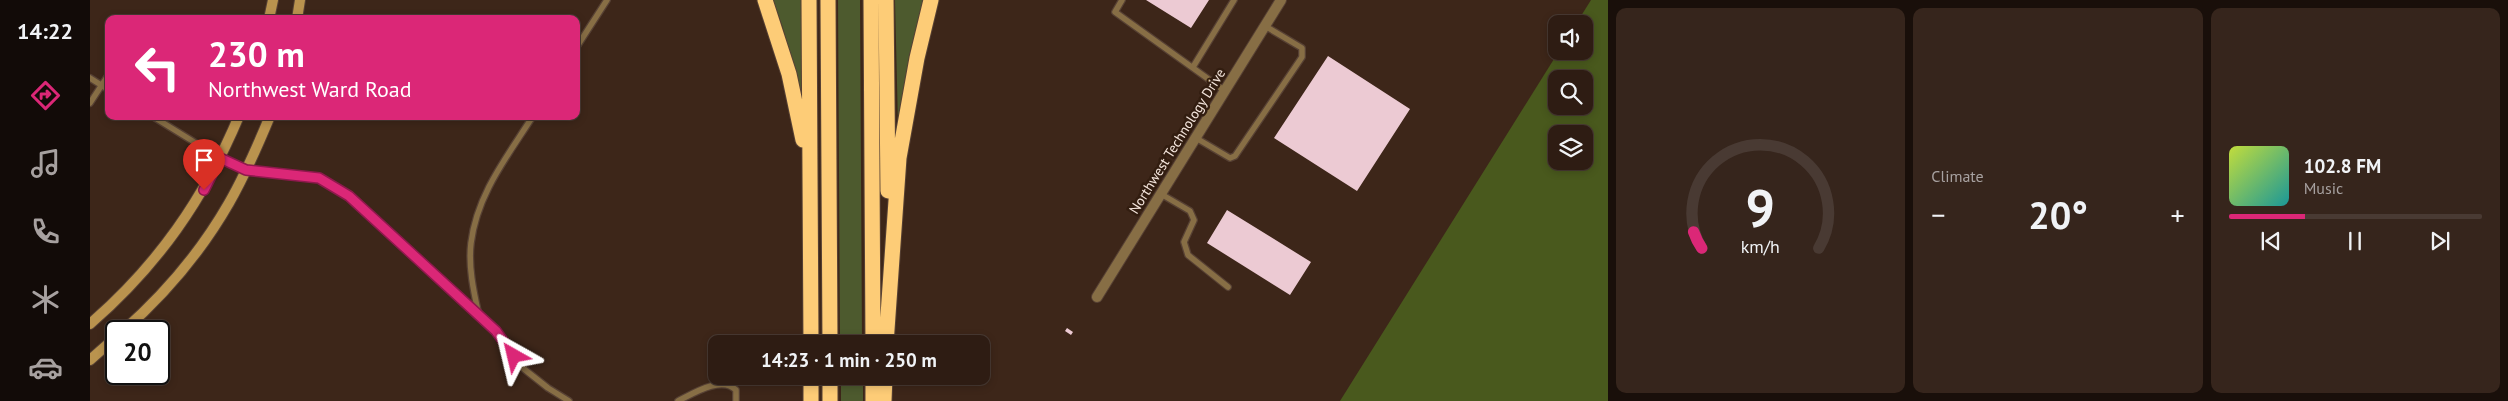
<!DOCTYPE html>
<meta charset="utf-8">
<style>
body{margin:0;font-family:"PT Sans",sans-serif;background:#36251c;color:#f1f3f6;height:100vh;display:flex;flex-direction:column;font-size:19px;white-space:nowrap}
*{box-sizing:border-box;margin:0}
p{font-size:16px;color:#a7a1a0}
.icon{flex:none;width:28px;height:28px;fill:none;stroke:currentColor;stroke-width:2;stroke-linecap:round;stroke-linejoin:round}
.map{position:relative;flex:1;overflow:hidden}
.sheet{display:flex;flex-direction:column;gap:8px;padding:8px;background:#190f0a;width:900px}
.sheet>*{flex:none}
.guide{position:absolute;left:15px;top:15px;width:475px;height:105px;border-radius:10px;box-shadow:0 2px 8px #0003,0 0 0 1px #493a33;background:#db2777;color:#fff;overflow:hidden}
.tools{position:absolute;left:1458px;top:15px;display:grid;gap:10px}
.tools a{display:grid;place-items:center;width:45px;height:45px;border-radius:10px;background:#2e1c13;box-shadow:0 2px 8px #0003,0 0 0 1px #493a33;font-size:25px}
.speed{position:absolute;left:15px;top:320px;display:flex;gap:10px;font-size:25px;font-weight:700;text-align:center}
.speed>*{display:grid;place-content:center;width:65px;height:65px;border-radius:50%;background:#2e1c13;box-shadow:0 2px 8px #0003,0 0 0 1px #493a33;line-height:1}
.speed .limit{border:2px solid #111;border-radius:8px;background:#fff;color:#111}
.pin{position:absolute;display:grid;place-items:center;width:42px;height:42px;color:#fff;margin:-51px -21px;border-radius:50% 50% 50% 0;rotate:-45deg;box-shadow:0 0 5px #0007}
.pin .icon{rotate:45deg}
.me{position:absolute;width:55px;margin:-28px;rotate:323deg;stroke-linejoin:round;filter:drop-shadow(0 0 4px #0008)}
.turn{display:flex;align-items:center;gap:18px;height:105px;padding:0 20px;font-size:22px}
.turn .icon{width:65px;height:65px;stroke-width:2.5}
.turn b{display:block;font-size:35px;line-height:42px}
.big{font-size:38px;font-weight:700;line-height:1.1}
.sheet .card{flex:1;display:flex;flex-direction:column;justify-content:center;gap:8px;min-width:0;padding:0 18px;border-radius:10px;background:#36251c}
.sheet .dial{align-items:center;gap:0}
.dial svg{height:130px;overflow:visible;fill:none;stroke:#493a33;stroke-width:7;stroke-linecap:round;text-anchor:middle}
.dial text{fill:#f1f3f6;stroke:none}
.song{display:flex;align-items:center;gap:15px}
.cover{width:60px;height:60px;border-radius:8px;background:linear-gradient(135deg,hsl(70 70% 55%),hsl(180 70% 35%))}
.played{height:5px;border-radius:2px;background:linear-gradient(90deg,#db2777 30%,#493a33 30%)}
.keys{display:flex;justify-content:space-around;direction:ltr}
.heat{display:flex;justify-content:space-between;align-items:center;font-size:28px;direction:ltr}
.sheet .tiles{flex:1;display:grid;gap:8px;grid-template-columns:repeat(3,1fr)}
.trip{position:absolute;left:618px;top:335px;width:282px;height:50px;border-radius:10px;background:#2e1c13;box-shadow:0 2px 8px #0003,0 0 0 1px #493a33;font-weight:700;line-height:50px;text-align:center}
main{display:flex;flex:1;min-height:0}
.tabs{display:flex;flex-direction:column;width:90px;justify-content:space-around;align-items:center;background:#120b08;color:#a7a1a0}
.tabs .icon{width:35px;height:35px}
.tabs .selected{color:#db2777}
.tabs b{font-size:22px;color:#f1f3f6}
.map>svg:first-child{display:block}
.green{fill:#4d5a2e}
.forest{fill:#49591d;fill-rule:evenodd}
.building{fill:#eccad3}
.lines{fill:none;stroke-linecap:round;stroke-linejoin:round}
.lane-casing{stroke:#574134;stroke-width:8}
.street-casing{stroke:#574134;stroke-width:12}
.secondary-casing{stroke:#574134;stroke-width:12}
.highway-casing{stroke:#574134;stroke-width:17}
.lane{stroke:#876e45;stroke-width:5.5}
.street{stroke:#876e45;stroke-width:10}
.secondary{stroke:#ba934e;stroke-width:10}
.highway{stroke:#fdcc77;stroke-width:15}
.route-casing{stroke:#8e194d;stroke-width:12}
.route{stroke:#db2777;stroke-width:9}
.labels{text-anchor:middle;stroke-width:5;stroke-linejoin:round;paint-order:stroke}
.street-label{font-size:14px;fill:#f4e5dc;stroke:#321d10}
</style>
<main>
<nav class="tabs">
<b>14:22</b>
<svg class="icon selected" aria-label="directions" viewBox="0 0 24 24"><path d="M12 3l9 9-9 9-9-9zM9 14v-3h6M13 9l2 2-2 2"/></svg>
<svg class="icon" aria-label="music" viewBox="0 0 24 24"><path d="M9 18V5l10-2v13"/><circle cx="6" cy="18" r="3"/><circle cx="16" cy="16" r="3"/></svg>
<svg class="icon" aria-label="phone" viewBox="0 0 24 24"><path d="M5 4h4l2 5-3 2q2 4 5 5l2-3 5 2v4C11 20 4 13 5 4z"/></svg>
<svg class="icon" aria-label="climate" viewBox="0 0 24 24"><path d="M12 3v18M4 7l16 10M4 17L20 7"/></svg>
<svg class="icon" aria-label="car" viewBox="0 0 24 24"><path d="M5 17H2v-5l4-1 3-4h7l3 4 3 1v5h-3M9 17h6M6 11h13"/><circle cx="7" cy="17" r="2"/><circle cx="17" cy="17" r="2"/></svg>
</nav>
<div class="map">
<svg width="1518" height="401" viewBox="0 0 1518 401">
<rect width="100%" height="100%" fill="#3d2619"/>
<!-- green -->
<path class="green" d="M682,0h31l1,107 -22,-82z
M748,0h22l2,344h-22z
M805,0h31l-28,125z
M751,376h22v25h-22z"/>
<!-- forest -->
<path class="forest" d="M1501,0h17v401h-268l219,-350h25v-27h-8zM1466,79h28v27h-28zM1466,134h28v27h-28z"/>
<!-- building -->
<path class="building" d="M1056,0h63l-18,28z
M1238,56l82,53 -53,82 -83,-53z
M1137,210l84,52 -21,33 -83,-52z
M977,328l6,4 -2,3 -6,-4z"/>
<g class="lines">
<!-- lane casing -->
<g class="lane-casing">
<path id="lane" d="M1032,0l-7,12 110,79
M486,48l31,-48
M1103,67l41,-67
M0,78l19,12
M0,103l19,-29
M62,116l68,42 26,12 73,8 30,18 147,135 28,38 24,19 21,13
M1106,138l34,20 5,-2 67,-99v-9l-37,-22
M1071,194l29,17 4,9 -10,22 4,13 40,32
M389,316c-5,-23 -11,-49 -8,-73 6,-49 36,-86 62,-127
M588,401c14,-7 44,-26 58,-11v11"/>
</g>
<!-- street casing -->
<g class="street-casing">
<path id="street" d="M1007,297l184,-297"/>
</g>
<!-- secondary casing -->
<g class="secondary-casing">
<path id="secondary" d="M179,19l4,-19
M207,19l3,-19
M0,324c68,-59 114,-125 149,-208
M33,331c41,-36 79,-81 106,-128 16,-28 29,-58 41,-87
M0,360l26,-23"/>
</g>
<!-- highway casing -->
<g class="highway-casing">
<path id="highway" d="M675,0l24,74 14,66
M719,0l2,344
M738,0l2,344
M781,0l2,344
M796,0l2,191
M796,344l13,-186 18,-100 14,-58
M721,376v25
M740,376v25
M783,376v25
M794,401l1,-25"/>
</g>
<!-- lane -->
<use href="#lane" class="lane"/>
<!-- street -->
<use href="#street" class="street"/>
<!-- secondary -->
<use href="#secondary" class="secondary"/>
<!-- highway -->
<use href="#highway" class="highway"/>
</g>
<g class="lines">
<!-- route casing -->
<g class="route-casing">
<path id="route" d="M114,190l16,-32 26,12 73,8 30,18 147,135 18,25"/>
</g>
<!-- route -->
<use href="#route" class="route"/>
</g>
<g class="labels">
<!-- street labels -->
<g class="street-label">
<text transform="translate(1087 141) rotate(-58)" y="5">Northwest Technology Drive</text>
</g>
</g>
</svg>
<div class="tools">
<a><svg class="icon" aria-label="sound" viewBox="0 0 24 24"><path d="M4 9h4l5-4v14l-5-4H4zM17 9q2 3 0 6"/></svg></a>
<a><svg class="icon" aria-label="search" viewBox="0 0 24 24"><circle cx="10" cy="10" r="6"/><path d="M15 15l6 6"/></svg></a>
<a><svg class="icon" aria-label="layers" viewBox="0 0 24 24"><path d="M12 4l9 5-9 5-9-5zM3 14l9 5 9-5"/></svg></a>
</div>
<div class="speed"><div class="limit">20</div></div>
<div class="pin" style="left:114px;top:190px;background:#d93025"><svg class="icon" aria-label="arrive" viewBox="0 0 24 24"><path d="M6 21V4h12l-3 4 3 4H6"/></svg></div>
<svg class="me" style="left:424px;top:356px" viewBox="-20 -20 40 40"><path d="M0-17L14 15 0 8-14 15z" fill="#db2777" stroke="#fff" stroke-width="4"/></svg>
<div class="trip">14:23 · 1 min · 250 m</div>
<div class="guide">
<div class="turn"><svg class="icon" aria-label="left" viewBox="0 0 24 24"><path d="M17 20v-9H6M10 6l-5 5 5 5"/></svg><div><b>230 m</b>Northwest Ward Road</div></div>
</div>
</div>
<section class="sheet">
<div class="tiles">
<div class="card dial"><svg viewBox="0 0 100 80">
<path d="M14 69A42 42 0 1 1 86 69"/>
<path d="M14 69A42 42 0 0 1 9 59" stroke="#db2777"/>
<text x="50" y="56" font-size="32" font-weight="700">9</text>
<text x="50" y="72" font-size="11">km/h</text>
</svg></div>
<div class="card"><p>Climate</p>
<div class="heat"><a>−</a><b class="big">20°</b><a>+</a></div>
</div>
<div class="card">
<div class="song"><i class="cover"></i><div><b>102.8 FM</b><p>Music</p></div></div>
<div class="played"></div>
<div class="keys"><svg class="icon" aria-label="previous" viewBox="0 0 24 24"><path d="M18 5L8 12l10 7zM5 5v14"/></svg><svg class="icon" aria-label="pause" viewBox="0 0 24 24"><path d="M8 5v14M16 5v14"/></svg><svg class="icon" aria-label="next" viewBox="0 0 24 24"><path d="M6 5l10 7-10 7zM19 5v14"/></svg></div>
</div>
</div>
</section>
</main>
